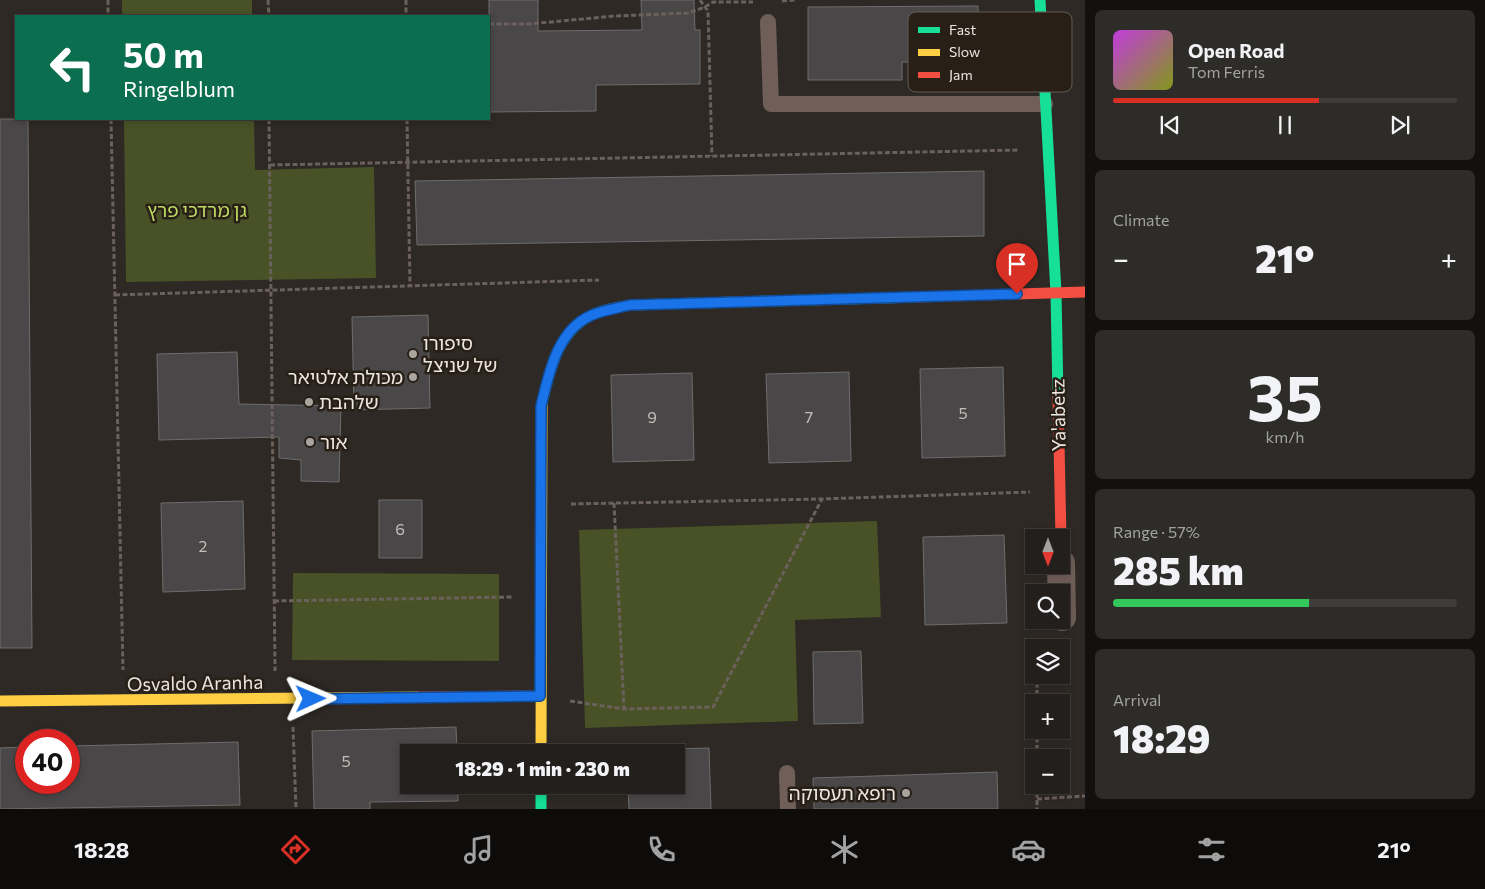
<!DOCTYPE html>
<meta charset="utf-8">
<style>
body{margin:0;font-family:Commissioner,"Noto Sans Hebrew",sans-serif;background:#2e2c29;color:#f1f3f6;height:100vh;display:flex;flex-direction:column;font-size:19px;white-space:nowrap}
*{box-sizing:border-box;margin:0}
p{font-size:16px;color:#a2a2a3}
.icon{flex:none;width:28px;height:28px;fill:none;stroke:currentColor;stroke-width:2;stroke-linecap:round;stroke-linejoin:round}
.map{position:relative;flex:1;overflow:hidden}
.sheet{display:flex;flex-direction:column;gap:10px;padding:10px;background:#13110f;width:400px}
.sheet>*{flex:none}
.hud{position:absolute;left:15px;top:15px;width:475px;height:105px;border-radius:0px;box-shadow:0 2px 8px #0003,0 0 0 1px #3f3d3b;background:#0b6e4f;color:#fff;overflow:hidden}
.needle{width:32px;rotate:180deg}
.tools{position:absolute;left:1025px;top:529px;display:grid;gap:10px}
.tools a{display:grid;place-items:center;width:45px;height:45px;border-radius:0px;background:#221f1c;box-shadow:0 2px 8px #0003,0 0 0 1px #3f3d3b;font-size:25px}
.speed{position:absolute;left:15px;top:729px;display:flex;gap:10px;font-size:25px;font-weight:700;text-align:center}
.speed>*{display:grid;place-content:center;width:65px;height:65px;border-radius:50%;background:#221f1c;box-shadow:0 2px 8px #0003,0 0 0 1px #3f3d3b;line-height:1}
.speed .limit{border:8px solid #d22;background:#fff;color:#111}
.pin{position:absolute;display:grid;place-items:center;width:42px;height:42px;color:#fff;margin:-51px -21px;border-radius:50% 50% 50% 0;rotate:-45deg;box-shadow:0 0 5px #0007}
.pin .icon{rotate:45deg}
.me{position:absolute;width:55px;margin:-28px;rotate:89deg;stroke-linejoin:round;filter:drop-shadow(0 0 4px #0008)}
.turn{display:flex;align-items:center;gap:18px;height:105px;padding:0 25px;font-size:22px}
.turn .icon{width:65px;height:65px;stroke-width:2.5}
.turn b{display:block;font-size:35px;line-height:42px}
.big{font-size:38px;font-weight:800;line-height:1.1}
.sheet .widget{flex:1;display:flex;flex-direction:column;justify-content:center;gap:8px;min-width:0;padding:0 18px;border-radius:8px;background:#2e2c29}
.sheet .dial{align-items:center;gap:0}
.dial b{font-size:65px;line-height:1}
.song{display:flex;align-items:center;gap:15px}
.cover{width:60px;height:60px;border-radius:8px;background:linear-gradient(135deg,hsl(290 70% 55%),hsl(70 70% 35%))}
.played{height:5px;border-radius:2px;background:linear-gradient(90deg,#d93025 60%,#3f3d3b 60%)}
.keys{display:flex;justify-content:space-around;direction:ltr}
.heat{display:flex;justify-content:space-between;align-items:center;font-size:28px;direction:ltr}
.charge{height:8px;border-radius:4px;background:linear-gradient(90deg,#34c759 57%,#3f3d3b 0)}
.trip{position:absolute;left:400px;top:744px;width:285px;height:50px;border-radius:0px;background:#221f1c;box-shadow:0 2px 8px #0003,0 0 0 1px #3f3d3b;font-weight:800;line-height:50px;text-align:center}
.dock{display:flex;height:80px;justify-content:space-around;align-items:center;background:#0e0c0b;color:#a2a2a3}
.dock .icon{width:35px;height:35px}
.dock .selected{color:#d93025}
.dock b{font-size:22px;color:#f1f3f6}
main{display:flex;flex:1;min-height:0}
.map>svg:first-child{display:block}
.green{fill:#485226}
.building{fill:#494747;stroke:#6f6c6d}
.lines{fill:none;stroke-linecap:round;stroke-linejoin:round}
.path{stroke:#6c605c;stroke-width:3;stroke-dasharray:5 2.5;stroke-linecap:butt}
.lane{stroke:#705f58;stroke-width:16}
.street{stroke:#705f58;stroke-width:28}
.fast{stroke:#16e098;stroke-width:11}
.slow{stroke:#ffcf43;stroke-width:11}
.jam{stroke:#f24e42;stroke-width:11}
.route-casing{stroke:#114b97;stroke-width:12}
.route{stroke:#1a73e8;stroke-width:9}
.poi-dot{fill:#aaa49f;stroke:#281f17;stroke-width:2}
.labels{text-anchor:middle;stroke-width:5;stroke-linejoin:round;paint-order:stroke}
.number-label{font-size:16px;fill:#c3beba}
.park-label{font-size:19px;fill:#bdd962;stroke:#281f17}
.poi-label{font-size:19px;fill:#ece6e1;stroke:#281f17;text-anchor:start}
.street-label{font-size:19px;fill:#ece6e1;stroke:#281f17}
.key{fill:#281f17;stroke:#635b54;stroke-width:1}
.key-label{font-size:14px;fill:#ece6e1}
</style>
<main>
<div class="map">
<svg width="1085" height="809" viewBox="0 0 1085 809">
<rect width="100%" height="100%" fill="#2e2925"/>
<!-- green -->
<path class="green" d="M122,0h130v16h-130z
M124,119h130l1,51 119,-3 2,111 -250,4z
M877,521l4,96 -86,3 3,101 -213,7 -6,-198z
M293,573l206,1v87l-207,-1z"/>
<!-- building -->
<path class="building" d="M489,0h49v31l104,-1 -1,-30h53l1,30h5v54l-104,1v26l-107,1z
M978,6l1,56h-77v18h-94v-73z
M0,119h28l4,529h-32z
M984,171v65l-567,9 -2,-64z
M428,315l2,93 -76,2 -2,-93z
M237,352l2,52 102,2 -2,76 -38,-1v-21l-22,-2v-21l-120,3 -2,-86z
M1003,367l2,89 -83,2 -2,-89z
M849,372l2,89 -82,2 -3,-89z
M692,373l2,87 -81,2 -2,-87z
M379,500h43v58h-43z
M243,501l2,88 -82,3 -2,-89z
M1004,535l3,88 -82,2 -2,-88z
M861,651l2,72 -49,1 -1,-72z
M456,727l1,25h-48v33h49v16l-88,1v7h-56l-2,-78z
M238,742l2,63 -240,4v-61l26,-1v35h43v-36z
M709,748l2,61h-82l-1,-24h48v-33h-49v-2z
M997,772l1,37h-184l-1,-31z"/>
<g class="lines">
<!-- path -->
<path class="path" d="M108,0v16
M268,0l1,16
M406,0v16
M700,0l8,11 4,145
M782,1l13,-1
M489,24h40l86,-8 73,-3 17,-6 8,-5h40
M111,119l12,551
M269,119l6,552
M407,119l3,167
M270,165l749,-15
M115,295l484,-15
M614,503l10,206
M571,504l251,-5
M274,601l238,-4
M1037,675v27
M570,701l54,8 89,-2 109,-208 208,-7
M293,727l3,82
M1037,730v28
M1037,785v24
M1037,799l48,-3"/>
<!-- lane -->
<path class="lane" d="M768,22l3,82h274
M787,773l1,36"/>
<!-- street -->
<path class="street" d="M1061,563l1,54"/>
<!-- fast -->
<path class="fast" d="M1040,0l16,293 2,103
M542,403c8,-34 16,-72 50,-88 12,-6 26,-7 38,-10l287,-8
M541,785v24"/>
<!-- slow -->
<path class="slow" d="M0,701l417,-4
M541,752l1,-349"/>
<!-- jam -->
<path class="jam" d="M917,297l168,-5
M1058,396l3,142
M417,697l123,-1"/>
</g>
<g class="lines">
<!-- route casing -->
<g class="route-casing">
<path id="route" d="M311,699l229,-3 1,-290c8,-33 16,-76 51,-91 12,-5 26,-7 38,-10l387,-11"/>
</g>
<!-- route -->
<use href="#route" class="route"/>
</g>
<!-- markers -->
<g class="poi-dot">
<circle cx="413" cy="354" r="5"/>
<circle cx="413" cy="377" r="5"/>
<circle cx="309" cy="402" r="5"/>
<circle cx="310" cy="442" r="5"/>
<circle cx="906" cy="793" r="5"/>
</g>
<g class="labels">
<!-- number labels -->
<g class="number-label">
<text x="963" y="419">5</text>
<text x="652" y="423">9</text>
<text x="809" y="423">7</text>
<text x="400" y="535">6</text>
<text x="203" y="552">2</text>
<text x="346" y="767">5</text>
</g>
<!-- park labels -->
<g class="park-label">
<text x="197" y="217">גן מרדכי פרץ</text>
</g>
<!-- poi labels -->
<g class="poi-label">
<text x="423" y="350">סיפורו<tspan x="423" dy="22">של שניצל</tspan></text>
<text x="403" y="384" text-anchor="end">מכולת אלטיאר</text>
<text x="319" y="409">שלהבת</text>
<text x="320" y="449">אור</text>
<text x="896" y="800" text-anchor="end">רופא תעסוקה</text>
</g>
<!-- street labels -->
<g class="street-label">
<text transform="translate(1058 415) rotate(-91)" y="7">Ya'abetz</text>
<text transform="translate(195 683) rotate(-1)" y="7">Osvaldo Aranha</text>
</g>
</g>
<!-- legend -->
<rect x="908" y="12" width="164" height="80" rx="8" class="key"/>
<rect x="918" y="27" width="22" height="6" fill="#16e098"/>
<rect x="918" y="49" width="22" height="7" fill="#ffcf43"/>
<rect x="918" y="72" width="22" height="6" fill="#f24e42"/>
<g class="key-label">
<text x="949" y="35">Fast</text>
<text x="949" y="57">Slow</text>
<text x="949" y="80">Jam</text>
</g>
</svg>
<div class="tools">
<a><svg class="needle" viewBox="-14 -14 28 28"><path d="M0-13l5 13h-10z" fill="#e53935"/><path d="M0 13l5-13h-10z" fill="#a2a2a3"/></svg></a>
<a><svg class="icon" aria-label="search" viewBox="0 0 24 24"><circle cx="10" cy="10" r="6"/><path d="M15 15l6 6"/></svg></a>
<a><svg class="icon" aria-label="layers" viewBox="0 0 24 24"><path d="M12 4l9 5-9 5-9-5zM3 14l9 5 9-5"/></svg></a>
<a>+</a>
<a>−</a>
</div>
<div class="speed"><div class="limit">40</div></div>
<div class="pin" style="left:1017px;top:294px;background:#d93025"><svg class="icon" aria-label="arrive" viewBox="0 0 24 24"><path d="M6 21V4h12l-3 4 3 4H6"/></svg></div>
<svg class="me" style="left:311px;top:699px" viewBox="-20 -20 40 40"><path d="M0-17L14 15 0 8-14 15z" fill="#1a73e8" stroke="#fff" stroke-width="4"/></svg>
<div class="trip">18:29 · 1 min · 230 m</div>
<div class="hud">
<div class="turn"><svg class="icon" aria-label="left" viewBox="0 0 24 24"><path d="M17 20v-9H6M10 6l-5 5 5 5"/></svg><div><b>50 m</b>Ringelblum</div></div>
</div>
</div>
<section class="sheet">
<div class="widget">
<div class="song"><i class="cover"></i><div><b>Open Road</b><p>Tom Ferris</p></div></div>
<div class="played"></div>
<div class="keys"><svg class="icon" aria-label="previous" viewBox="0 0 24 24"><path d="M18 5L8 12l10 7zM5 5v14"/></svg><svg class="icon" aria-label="pause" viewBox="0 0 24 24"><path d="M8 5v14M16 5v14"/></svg><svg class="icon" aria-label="next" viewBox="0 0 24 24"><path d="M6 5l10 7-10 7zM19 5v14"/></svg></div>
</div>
<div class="widget"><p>Climate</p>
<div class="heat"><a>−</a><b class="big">21°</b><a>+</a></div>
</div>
<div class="widget dial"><b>35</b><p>km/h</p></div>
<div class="widget"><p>Range · 57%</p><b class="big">285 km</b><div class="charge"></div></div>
<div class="widget"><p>Arrival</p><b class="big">18:29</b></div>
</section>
</main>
<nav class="dock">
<b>18:28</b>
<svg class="icon selected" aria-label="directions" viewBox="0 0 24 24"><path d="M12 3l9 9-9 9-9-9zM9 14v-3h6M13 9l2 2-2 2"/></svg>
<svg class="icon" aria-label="music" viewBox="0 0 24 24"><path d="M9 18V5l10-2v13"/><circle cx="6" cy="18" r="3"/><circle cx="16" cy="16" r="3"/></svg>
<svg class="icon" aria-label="phone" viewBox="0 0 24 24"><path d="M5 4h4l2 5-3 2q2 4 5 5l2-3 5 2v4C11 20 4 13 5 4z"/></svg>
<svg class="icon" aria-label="climate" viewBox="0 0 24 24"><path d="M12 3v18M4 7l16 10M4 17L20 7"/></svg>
<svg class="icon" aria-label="car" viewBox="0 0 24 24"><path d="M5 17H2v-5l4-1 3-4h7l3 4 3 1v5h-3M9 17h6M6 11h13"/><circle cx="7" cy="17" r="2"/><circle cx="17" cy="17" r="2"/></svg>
<svg class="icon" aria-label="filters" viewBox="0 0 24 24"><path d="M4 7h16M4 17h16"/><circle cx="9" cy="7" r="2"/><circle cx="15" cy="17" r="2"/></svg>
<b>21°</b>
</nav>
